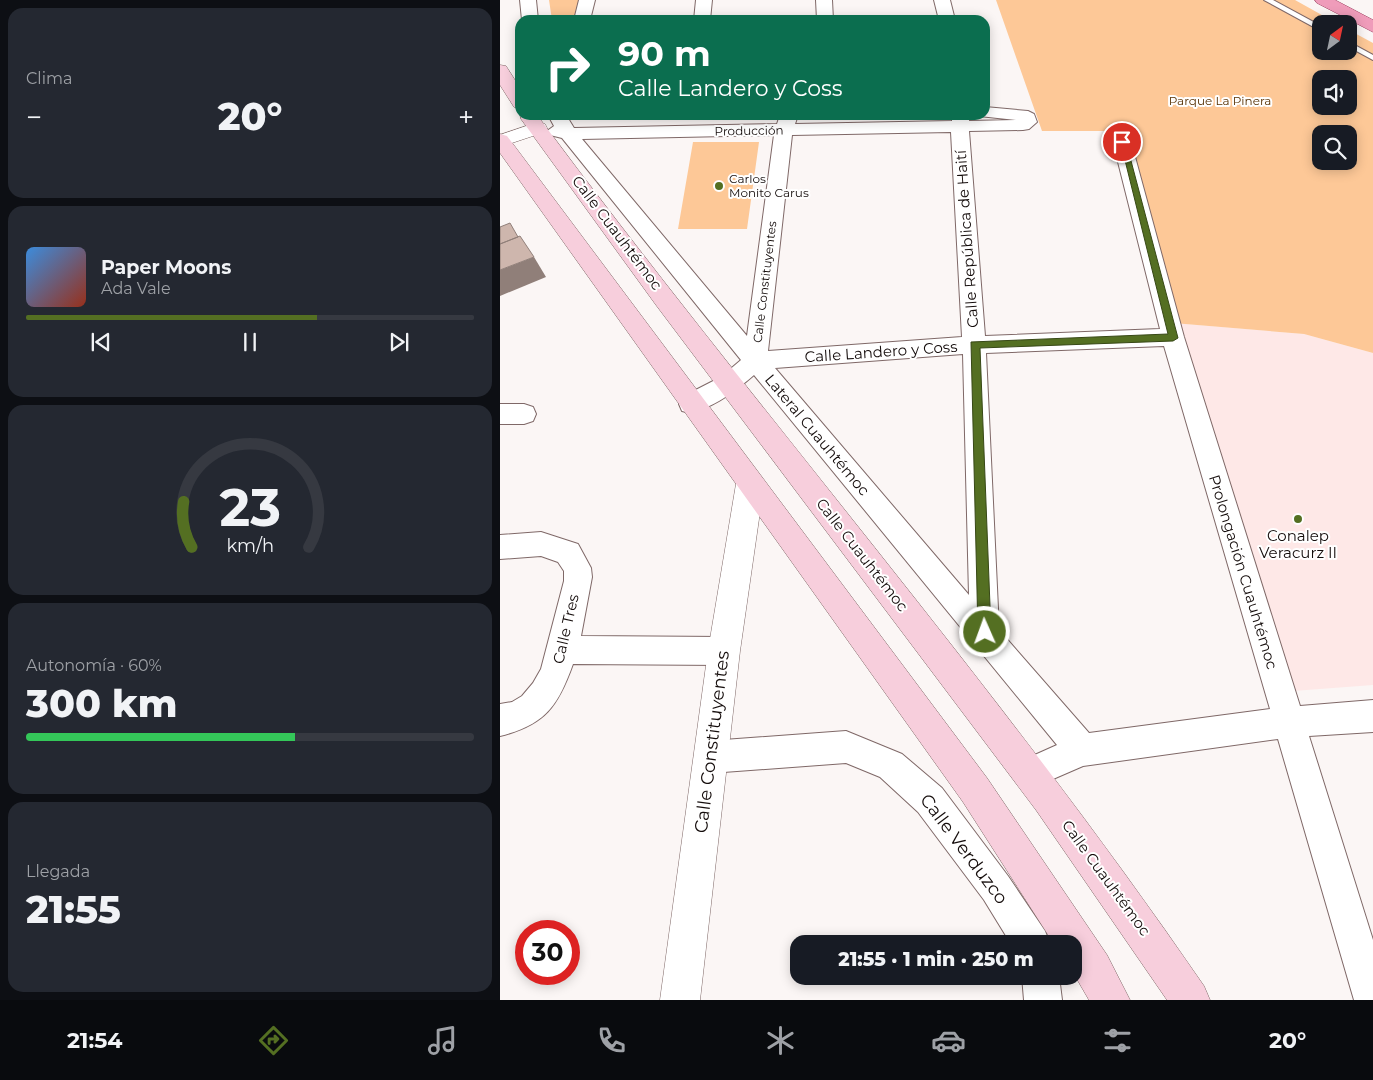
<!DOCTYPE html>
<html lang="es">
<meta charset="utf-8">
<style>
body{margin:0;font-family:Montserrat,sans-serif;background:#242831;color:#f1f3f6;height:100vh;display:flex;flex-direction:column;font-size:19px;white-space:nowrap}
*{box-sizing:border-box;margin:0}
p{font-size:16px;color:#9ea1a6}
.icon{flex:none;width:28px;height:28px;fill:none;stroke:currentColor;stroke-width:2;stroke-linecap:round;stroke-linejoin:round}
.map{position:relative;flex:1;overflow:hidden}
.details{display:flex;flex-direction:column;gap:8px;padding:8px;background:#0d0f14;width:500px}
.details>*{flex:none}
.banner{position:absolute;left:15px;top:15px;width:475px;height:105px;border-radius:15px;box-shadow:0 2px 12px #0003;background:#0b6e4f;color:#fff;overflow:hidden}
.needle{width:32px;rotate:33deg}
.tools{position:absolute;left:812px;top:15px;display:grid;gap:10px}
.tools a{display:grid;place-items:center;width:45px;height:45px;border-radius:10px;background:#171b24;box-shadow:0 2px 12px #0003;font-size:25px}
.speed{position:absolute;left:15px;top:920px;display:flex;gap:10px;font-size:25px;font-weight:700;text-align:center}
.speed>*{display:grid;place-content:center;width:65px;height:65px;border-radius:50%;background:#171b24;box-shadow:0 2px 12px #0003;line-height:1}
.speed .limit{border:8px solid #d22;background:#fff;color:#111}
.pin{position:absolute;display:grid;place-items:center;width:42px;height:42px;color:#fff;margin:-21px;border:2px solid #fff;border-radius:50%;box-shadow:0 1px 5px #0007}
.me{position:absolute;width:55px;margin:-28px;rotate:358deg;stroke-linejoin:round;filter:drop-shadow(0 0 4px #0008)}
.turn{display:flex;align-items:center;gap:18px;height:105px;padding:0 20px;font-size:22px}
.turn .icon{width:65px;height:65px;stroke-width:2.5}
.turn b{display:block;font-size:35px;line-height:42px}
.big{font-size:38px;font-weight:800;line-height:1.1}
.details .widget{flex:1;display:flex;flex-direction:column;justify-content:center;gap:8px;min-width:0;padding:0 18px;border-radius:15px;background:#242831}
.details .dial{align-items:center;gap:0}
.dial svg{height:130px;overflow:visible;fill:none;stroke:#363941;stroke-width:7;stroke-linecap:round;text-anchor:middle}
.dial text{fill:#f1f3f6;stroke:none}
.song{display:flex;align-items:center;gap:15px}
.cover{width:60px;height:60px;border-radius:8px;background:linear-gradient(135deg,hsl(210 70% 55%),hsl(10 70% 35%))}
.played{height:5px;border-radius:2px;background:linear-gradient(90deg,#546f22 65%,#363941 65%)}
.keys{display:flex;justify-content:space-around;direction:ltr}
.heat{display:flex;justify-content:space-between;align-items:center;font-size:28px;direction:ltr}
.charge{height:8px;border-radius:4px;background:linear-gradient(90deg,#34c759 60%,#363941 0)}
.trip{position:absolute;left:290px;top:935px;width:292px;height:50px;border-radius:15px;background:#171b24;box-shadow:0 2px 12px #0003;font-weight:800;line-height:50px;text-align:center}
.tabs{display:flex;height:80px;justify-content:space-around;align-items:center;background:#090b0e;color:#9ea1a6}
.tabs .icon{width:35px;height:35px}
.tabs .selected{color:#546f22}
.tabs b{font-size:22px;color:#f1f3f6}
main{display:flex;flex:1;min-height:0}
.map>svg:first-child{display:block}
.built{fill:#fee8e7}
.green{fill:#fdc897;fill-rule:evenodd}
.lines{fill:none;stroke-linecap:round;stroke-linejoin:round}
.service-casing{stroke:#7f6867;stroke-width:2}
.minor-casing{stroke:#7f6867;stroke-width:2}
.tertiary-casing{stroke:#7f6867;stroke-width:1}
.secondary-casing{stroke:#7f6867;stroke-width:1}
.primary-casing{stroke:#9b3f5f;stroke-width:1}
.service{fill:#fff;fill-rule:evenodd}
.minor{fill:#fff;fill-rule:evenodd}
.tertiary{fill:#fff;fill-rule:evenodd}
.secondary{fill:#f7cedc;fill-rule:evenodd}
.primary{fill:#ef9cba;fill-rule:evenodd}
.shaded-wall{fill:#907f79}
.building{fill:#ceb6ad;stroke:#907f79}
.route{fill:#546f22;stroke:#374816}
.poi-dot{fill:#546f22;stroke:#fff;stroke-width:2}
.labels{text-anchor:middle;stroke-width:4;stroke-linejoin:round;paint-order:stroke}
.far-park-label{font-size:12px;fill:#563002;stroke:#fff}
.far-street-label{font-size:12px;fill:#140c0b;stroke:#fff}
.far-poi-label{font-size:12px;fill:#140c0b;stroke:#fff;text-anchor:start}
.street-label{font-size:15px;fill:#140c0b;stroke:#fff}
.poi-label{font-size:15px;fill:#140c0b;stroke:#fff}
.near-street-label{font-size:18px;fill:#140c0b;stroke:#fff}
</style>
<main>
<section class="details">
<div class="widget"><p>Clima</p>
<div class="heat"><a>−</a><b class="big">20°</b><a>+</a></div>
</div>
<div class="widget">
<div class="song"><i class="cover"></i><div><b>Paper Moons</b><p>Ada Vale</p></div></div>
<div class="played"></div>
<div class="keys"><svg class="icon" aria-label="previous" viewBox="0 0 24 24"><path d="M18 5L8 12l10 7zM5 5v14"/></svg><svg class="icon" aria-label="pause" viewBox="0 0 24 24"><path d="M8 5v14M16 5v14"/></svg><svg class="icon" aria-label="next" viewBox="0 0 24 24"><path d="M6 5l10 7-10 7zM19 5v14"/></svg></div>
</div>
<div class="widget dial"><svg viewBox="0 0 100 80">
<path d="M14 69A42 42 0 1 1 86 69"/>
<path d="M14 69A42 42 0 0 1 9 41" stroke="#546f22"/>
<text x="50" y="56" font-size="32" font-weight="700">23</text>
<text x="50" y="72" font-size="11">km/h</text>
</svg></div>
<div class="widget"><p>Autonomía · 60%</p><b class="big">300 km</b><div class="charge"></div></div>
<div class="widget"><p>Llegada</p><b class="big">21:55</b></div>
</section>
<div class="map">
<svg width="873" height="1000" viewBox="0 0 873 1000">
<rect width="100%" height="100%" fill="#fbf6f5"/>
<!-- built -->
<path class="built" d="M673,323l131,11 69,19v332l-106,8z"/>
<!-- green -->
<path class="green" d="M49,0h36l-6,20h-27z
M496,0h299l43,24h-17v27h28v-21l24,13v310l-69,-19 -131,-11 -50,-192h-81zM821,79h28v27h-28zM821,134h28v27h-28z
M193,142h66l-12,87h-69z"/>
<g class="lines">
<!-- service casing -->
<g class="service-casing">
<path id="service" d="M764,0h9l48,26v5z
M849,42l24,13v5l-24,-13z"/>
</g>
<!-- minor casing -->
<g class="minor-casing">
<path id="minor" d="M20,0h16l2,20h-16z
M79,0h16l-5,20h-16z
M196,0h16l-2,20h-16z
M316,0h16l1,20h-16z
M434,0h16l5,20h-16z
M485,107l43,4 6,3 3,8 -8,7 -6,1 -54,1 16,205 175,-7 -47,-187 3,-4h12l3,4 53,195 116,369 73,-6v32l-64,4 64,204v60h-19l-76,-261 -195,27 -53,23 -11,-5 -5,-11 5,-11 38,-17 -303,-370c-16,14 -51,42 -72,36l-3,-7 3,-7 39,-20 20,-17 -179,-222 -12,-3 -3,-4 7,-5 -6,-11h18l8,13 203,-4 3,-9h18l-3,9 157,-3v-6h18l-1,6 47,-1 -37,-4 6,-1zM451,132l11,205 -194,14 24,-216zM274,135l-27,201 -165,-197zM664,346l106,363 -181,24 -90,-103 -13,-277zM463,354l6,241 -194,-227z
M0,404h24l9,3 3,7 -3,7 -9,3h-24z
M41,532l37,12 13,24 1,9 -11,59 143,1 10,4 5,10 -5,10 -10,4 -151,-1c-15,42 -28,61 -73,72v-32l12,-2 10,-6 11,-13 8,-14 23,-88v-10l-6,-9 -17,-6 -41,3v-24z
M346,731l56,23 40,34 66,88 37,55 5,13h-39l-27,-44 -66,-88 -38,-35 -34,-14 -136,10 -11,-5 -5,-11 5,-11 11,-5z
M522,976h37l3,24h-38z"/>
</g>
<!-- tertiary casing -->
<g class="tertiary-casing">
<path id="tertiary" d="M38,122l7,2 2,4 -2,4 -45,15v-12z
M250,473l10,3 4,8 -24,167 -40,349h-40l48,-349 28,-167 4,-8z"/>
</g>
<!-- secondary casing -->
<g class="secondary-casing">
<path id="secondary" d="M0,65l6,1 14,22v20l-6,-1 -14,-22z
M20,113l17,2c218,294 460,569 667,871l6,14h-43l-131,-190 -380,-505 -135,-186z
M0,134l7,2 480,642 120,177 23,45h-41l-15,-26v-30h-20l-91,-142 -463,-649z"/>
</g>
<!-- primary casing -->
<g class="primary-casing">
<path id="primary" d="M815,0h20l38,20v12l-56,-29z"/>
</g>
<!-- service -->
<use href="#service" class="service"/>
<!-- minor -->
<use href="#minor" class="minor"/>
<!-- tertiary -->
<use href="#tertiary" class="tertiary"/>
<!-- secondary -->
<use href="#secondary" class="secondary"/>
<!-- primary -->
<use href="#primary" class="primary"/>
</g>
<!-- shaded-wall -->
<path class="shaded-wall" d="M34,257l12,20 -46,19v-26z"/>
<!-- building -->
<path class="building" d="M10,223l8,14 -18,7v-17z
M20,236l14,21 -34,13v-26z"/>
<!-- route -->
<path class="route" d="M620,140l6,2 52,196 -5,3 -193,7 11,284 -2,4 -4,2 -5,-2 -2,-4 -7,-290 197,-8z"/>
<!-- markers -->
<g class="poi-dot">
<circle cx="219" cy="186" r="5"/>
<circle cx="798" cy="519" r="5"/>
</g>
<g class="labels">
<!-- far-park labels -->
<g class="far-park-label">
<text x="720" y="105">Parque La Pinera</text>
</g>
<!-- far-street labels -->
<g class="far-street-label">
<text transform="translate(249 131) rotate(-1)" y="4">Producción</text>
<text transform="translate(265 282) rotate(-83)" y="4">Calle Constituyentes</text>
</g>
<!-- far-poi labels -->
<g class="far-poi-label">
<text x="229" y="183">Carlos<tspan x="229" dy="14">Monito Carus</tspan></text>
</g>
<!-- street labels -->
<g class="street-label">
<text transform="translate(117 233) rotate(53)" y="5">Calle Cuauhtémoc</text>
<text transform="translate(467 239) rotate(-94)" y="5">Calle República de Haití</text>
<text transform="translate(381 352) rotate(-4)" y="5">Calle Landero y Coss</text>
<text transform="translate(317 435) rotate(50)" y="5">Lateral Cuauhtémoc</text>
<text transform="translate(362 555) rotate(52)" y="5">Calle Cuauhtémoc</text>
<text transform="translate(743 572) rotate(73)" y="5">Prolongación Cuauhtémoc</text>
<text transform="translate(66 629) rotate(-77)" y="5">Calle Tres</text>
<text transform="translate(606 878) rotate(54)" y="5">Calle Cuauhtémoc</text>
</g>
<!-- poi labels -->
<g class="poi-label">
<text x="798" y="541">Conalep<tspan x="798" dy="17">Veracurz II</tspan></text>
</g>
<!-- near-street labels -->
<g class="near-street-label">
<text transform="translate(212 742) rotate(-83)" y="6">Calle Constituyentes</text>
<text transform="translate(464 849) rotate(53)" y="6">Calle Verduzco</text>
</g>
</g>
</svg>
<div class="tools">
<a><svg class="needle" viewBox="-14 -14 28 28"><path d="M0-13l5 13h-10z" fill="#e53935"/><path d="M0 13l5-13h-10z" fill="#9ea1a6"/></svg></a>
<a><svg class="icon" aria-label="sound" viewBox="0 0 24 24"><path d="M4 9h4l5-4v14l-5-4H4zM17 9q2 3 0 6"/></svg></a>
<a><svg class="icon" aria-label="search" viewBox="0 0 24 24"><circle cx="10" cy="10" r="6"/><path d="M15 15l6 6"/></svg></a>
</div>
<div class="speed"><div class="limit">30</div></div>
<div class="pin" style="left:622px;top:142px;background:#d93025"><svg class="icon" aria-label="arrive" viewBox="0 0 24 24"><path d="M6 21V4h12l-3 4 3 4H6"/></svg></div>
<svg class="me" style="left:485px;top:632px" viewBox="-20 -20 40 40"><circle r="17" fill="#546f22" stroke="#fff" stroke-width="3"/><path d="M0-11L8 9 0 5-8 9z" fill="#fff"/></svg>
<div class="trip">21:55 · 1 min · 250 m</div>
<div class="banner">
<div class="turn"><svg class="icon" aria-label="right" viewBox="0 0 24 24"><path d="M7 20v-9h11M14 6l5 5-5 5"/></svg><div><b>90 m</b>Calle Landero y Coss</div></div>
</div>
</div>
</main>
<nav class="tabs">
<b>21:54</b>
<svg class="icon selected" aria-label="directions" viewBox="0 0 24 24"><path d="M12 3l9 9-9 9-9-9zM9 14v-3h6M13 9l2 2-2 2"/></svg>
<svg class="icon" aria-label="music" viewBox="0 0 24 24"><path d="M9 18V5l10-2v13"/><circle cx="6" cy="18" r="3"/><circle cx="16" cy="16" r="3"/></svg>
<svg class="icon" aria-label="phone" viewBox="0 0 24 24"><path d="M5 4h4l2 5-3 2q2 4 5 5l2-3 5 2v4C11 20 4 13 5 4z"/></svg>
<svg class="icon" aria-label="climate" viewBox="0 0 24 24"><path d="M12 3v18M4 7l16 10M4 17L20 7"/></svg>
<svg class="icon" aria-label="car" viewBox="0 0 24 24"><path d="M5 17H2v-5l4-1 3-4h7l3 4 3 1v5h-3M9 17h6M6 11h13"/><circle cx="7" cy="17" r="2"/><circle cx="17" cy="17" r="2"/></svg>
<svg class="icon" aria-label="filters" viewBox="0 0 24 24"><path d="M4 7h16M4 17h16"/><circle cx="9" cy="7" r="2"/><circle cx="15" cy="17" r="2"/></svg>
<b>20°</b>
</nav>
